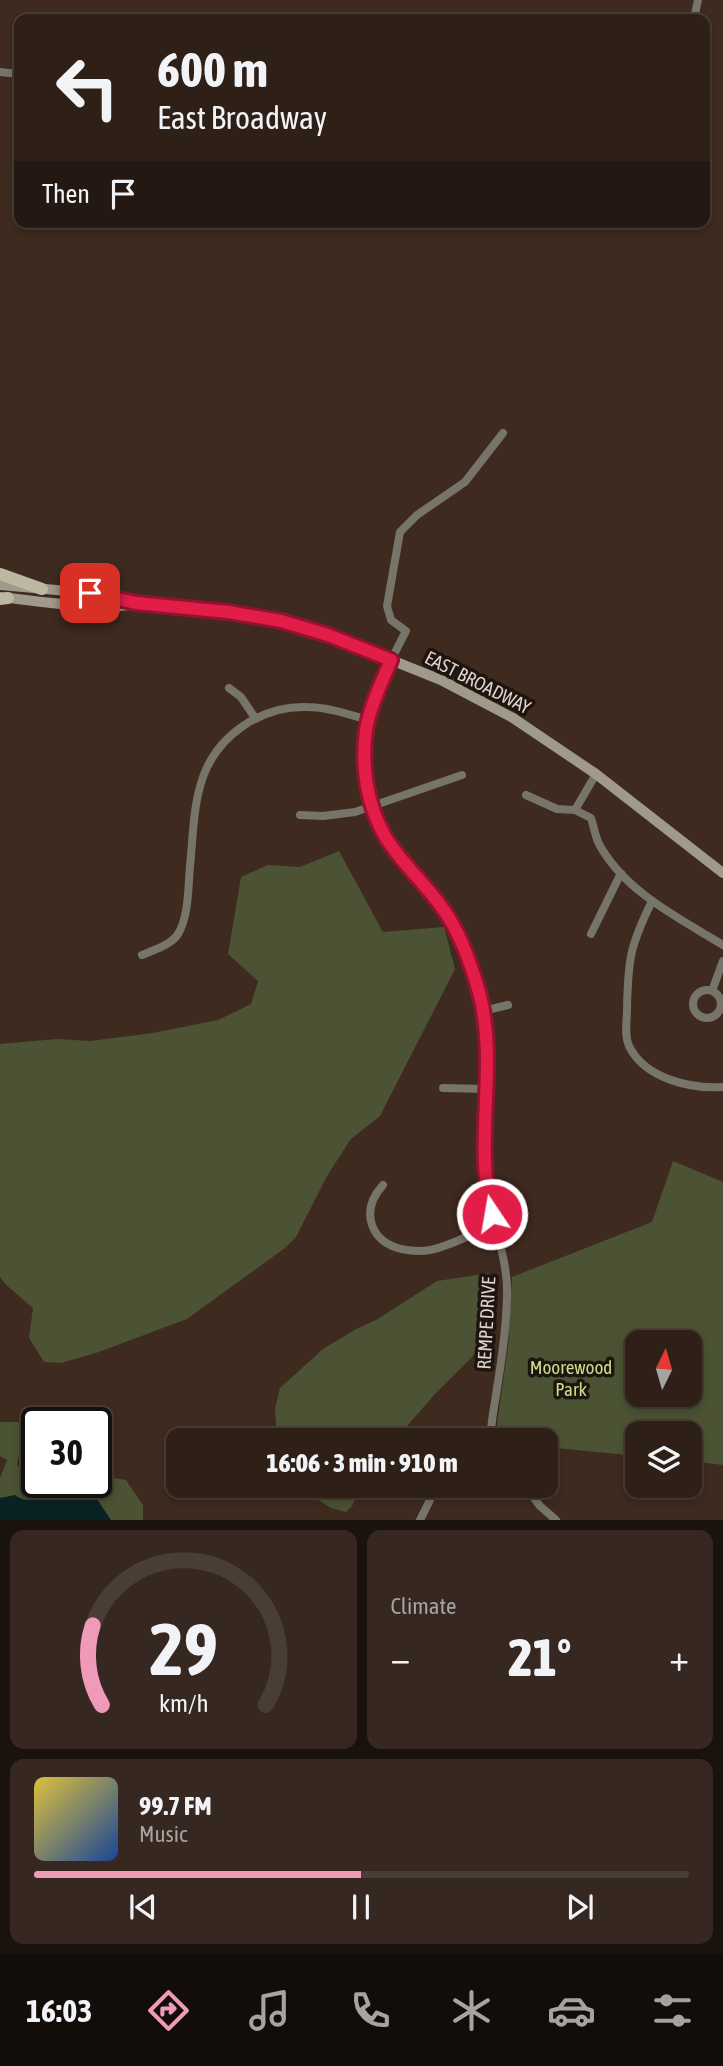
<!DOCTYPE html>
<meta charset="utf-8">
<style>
body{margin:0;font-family:"Asap Condensed",sans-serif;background:#362820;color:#f1f3f6;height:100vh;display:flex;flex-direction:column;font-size:26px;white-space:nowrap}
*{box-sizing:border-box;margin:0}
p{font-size:23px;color:#a7a3a1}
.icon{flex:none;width:38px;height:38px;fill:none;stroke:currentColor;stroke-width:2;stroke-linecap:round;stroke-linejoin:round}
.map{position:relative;height:1520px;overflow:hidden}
.details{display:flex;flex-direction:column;gap:10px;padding:10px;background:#19120d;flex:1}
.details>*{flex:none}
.top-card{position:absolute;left:14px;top:14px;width:696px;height:214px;border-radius:14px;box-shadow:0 4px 10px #0003,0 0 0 2px #493e36;background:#2e2017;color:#f1f3f6;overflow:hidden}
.needle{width:46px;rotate:5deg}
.controls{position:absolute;left:625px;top:1330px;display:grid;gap:14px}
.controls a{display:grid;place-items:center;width:77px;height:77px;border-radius:14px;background:#2e2017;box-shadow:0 4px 10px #0003,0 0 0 2px #493e36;font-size:35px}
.speed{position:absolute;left:21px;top:1407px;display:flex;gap:14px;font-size:35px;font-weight:700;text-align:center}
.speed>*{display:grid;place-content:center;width:91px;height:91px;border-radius:50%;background:#2e2017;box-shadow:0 4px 10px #0003,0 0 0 2px #493e36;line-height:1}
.speed .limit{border:4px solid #111;border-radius:10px;background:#fff;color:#111}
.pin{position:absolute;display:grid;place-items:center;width:60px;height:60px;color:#fff;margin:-30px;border-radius:14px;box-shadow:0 4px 10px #0006}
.me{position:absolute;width:77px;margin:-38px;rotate:348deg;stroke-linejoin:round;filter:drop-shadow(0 0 5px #0008)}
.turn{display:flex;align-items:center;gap:24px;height:147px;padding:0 28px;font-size:32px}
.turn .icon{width:91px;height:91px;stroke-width:2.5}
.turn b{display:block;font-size:49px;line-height:60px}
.then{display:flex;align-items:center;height:66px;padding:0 28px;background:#0003;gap:14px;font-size:26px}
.big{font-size:52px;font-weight:800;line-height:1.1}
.details .widget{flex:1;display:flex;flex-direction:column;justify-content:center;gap:10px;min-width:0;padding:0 24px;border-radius:14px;background:#362820}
.details .dial{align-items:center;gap:0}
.dial svg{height:182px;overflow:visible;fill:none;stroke:#493e36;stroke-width:7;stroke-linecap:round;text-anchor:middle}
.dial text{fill:#f1f3f6;stroke:none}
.song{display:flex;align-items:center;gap:21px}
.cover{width:84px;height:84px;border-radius:10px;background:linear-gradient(135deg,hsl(50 70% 55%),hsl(220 70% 35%))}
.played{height:7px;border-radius:4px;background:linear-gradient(90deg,#ef9ab8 50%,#493e36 50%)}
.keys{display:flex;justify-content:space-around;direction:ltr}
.heat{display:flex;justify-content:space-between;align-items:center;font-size:38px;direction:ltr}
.details .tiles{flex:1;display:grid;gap:10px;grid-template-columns:1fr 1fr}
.widget:last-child{grid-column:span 2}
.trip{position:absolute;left:166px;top:1428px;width:392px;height:70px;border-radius:14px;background:#2e2017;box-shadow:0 4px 10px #0003,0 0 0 2px #493e36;font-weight:800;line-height:70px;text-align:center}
.tab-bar{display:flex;height:112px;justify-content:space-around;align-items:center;background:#120d09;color:#a7a3a1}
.tab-bar .icon{width:49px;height:49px}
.tab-bar .active{color:#ef9ab8}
.tab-bar b{font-size:32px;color:#f1f3f6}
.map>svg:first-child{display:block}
.green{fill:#4b5334;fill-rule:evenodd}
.water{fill:#092325}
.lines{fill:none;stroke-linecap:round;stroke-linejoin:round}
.minor{stroke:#777469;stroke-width:8}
.secondary{stroke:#9f9a89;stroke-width:10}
.primary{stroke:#beb8a2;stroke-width:12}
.route-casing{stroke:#92132f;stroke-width:18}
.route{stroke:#e11d48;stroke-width:12}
.labels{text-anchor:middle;stroke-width:7;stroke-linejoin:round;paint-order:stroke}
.street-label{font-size:19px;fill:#dfd2ca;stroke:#1f1510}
.park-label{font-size:19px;fill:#c9de8b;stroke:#1f1510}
</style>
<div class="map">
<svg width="723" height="1520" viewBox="0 0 723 1520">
<rect width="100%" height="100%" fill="#3e2a1f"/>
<!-- green -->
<path class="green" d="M339,851l44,81 61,-5 11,42 -75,147 -30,24 -23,36 -31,61 -11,11 -98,71 -91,34 -35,10 -17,-1 -15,-24 4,-30 -28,-24 -5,-7v-233l57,-5 33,2 63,-8 65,-13 33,-16 7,-23 -30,-27 13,-77 27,-12 32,2z
M673,1161l50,21v283l-33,-4v-28h-53v23l-91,-9v-7h-49v-15l11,-79 4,-69 140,-55zM637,1342h53v53h-53z
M490,1273l-3,54 -6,21 -47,47 -39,45h-118l-2,-31 5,-21 43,-39 33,-20 20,-9 61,-39z
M0,1422h19l15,6 1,5 -16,22 -2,9 5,8 15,1v9h59v-7l30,5 17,25v15h-143v-42l7,-18 -7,-4z
M296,1486h66l-10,20 -6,6 -15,-4z"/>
<!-- water -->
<path class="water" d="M56,1490l41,9 14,21h-111v-22l15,-3c14,11 26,1 41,-5z"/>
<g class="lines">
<!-- minor -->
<path class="minor" d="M694,19l4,-19
M0,72l19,2
M229,688l12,9 14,21
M526,795l31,14 18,1 21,-36
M575,810l16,8c3,9 4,18 8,26 26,48 80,74 124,101
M300,815l23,1 32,-4 107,-37
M652,901c-22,45 -24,58 -25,108 0,12 -3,26 2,37 16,33 62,43 94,41
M591,934l30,-61
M142,955c12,-5 29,-10 36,-21 11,-18 10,-47 12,-68 3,-29 3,-61 13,-89 15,-42 58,-71 103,-70 21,0 42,7 62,13
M693 1004a14 14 0 1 1 28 0a14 14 0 1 1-28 0Z
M712,991l11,-30
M483,1011l25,-6
M443,1088l44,1
M383,1185c-10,11 -16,25 -11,40 10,28 49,30 72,21 18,-6 33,-15 51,-20
M491,1440c-1,-17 4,-35 6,-52 5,-30 9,-60 10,-90 2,-43 -19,-82 -23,-125 -6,-62 11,-114 -5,-179 -7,-28 -18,-59 -34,-83 -34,-54 -78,-73 -81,-145 -1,-49 20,-93 42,-135l-15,-11 -4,-14 13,-74 17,-17 48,-33 38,-49
M525,1486l15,20 16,14
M420,1520l17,-34"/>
<!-- secondary -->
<path class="secondary" d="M0,585l90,8 46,10 99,10 56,11 43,13 107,43 72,38 83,56 127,99
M0,597c28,3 113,16 136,6"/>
<!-- primary -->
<path class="primary" d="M0,574l42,15
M0,599l8,-1"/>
</g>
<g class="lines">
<!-- route casing -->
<g class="route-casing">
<path id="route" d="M90,593l46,10 92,9 53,9 47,14 63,25c-9,22 -21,46 -25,70 -5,37 1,76 20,108 16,26 40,46 57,71 17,23 28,55 36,83 20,74 -6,149 13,222"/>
</g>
<!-- route -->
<use href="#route" class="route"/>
</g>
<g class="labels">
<!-- street labels -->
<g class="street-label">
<text transform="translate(478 682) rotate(27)" y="7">EAST BROADWAY</text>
<text transform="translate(486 1323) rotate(-87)" y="7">REMPE DRIVE</text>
</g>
<!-- park labels -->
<g class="park-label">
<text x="571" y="1374">Moorewood<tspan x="571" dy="22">Park</tspan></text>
</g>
</g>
</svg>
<div class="controls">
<a><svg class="needle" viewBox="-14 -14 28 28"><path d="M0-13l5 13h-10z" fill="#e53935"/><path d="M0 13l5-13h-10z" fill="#a7a3a1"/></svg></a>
<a><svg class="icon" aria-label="layers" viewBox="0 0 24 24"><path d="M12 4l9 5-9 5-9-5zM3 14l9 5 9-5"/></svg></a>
</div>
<div class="speed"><div class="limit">30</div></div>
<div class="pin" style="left:90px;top:593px;background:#d93025"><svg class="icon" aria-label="arrive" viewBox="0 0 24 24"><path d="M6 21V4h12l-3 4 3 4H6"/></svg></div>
<svg class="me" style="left:492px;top:1214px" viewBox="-20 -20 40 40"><circle r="17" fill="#e11d48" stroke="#fff" stroke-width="3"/><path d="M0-11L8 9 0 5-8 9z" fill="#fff"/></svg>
<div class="trip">16:06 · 3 min · 910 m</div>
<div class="top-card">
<div class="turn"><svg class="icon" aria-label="left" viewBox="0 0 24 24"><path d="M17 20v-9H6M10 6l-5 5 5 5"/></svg><div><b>600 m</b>East Broadway</div></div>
<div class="then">Then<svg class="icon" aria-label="arrive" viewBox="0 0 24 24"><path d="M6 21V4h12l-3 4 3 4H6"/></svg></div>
</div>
</div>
<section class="details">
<div class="tiles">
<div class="widget dial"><svg viewBox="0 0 100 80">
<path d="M14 69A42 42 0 1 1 86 69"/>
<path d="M14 69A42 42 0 0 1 10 34" stroke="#ef9ab8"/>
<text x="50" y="56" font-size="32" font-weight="700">29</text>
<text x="50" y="72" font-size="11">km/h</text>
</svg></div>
<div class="widget"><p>Climate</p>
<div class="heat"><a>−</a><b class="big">21°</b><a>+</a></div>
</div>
<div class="widget">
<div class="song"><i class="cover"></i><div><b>99.7 FM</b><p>Music</p></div></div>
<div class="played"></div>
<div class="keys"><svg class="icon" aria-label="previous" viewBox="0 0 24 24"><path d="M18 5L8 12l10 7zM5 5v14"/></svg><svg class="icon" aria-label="pause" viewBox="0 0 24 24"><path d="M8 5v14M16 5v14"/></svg><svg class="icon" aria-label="next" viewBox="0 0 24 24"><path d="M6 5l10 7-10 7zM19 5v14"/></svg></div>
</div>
</div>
</section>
<nav class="tab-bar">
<b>16:03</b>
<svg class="icon active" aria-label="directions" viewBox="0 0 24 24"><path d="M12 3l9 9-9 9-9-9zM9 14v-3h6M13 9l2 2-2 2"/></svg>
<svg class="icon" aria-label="music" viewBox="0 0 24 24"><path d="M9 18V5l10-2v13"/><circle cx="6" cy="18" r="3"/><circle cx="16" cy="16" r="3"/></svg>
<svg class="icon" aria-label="phone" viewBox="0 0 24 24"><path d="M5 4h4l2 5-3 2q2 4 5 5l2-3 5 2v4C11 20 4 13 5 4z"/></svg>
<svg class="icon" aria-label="climate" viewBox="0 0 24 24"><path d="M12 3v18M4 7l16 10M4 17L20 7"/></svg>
<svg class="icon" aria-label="car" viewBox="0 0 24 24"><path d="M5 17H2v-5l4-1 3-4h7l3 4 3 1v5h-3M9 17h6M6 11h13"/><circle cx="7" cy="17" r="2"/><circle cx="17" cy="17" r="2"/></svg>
<svg class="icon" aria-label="filters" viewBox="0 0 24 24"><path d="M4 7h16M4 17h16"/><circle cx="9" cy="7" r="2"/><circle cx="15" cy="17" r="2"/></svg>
</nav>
